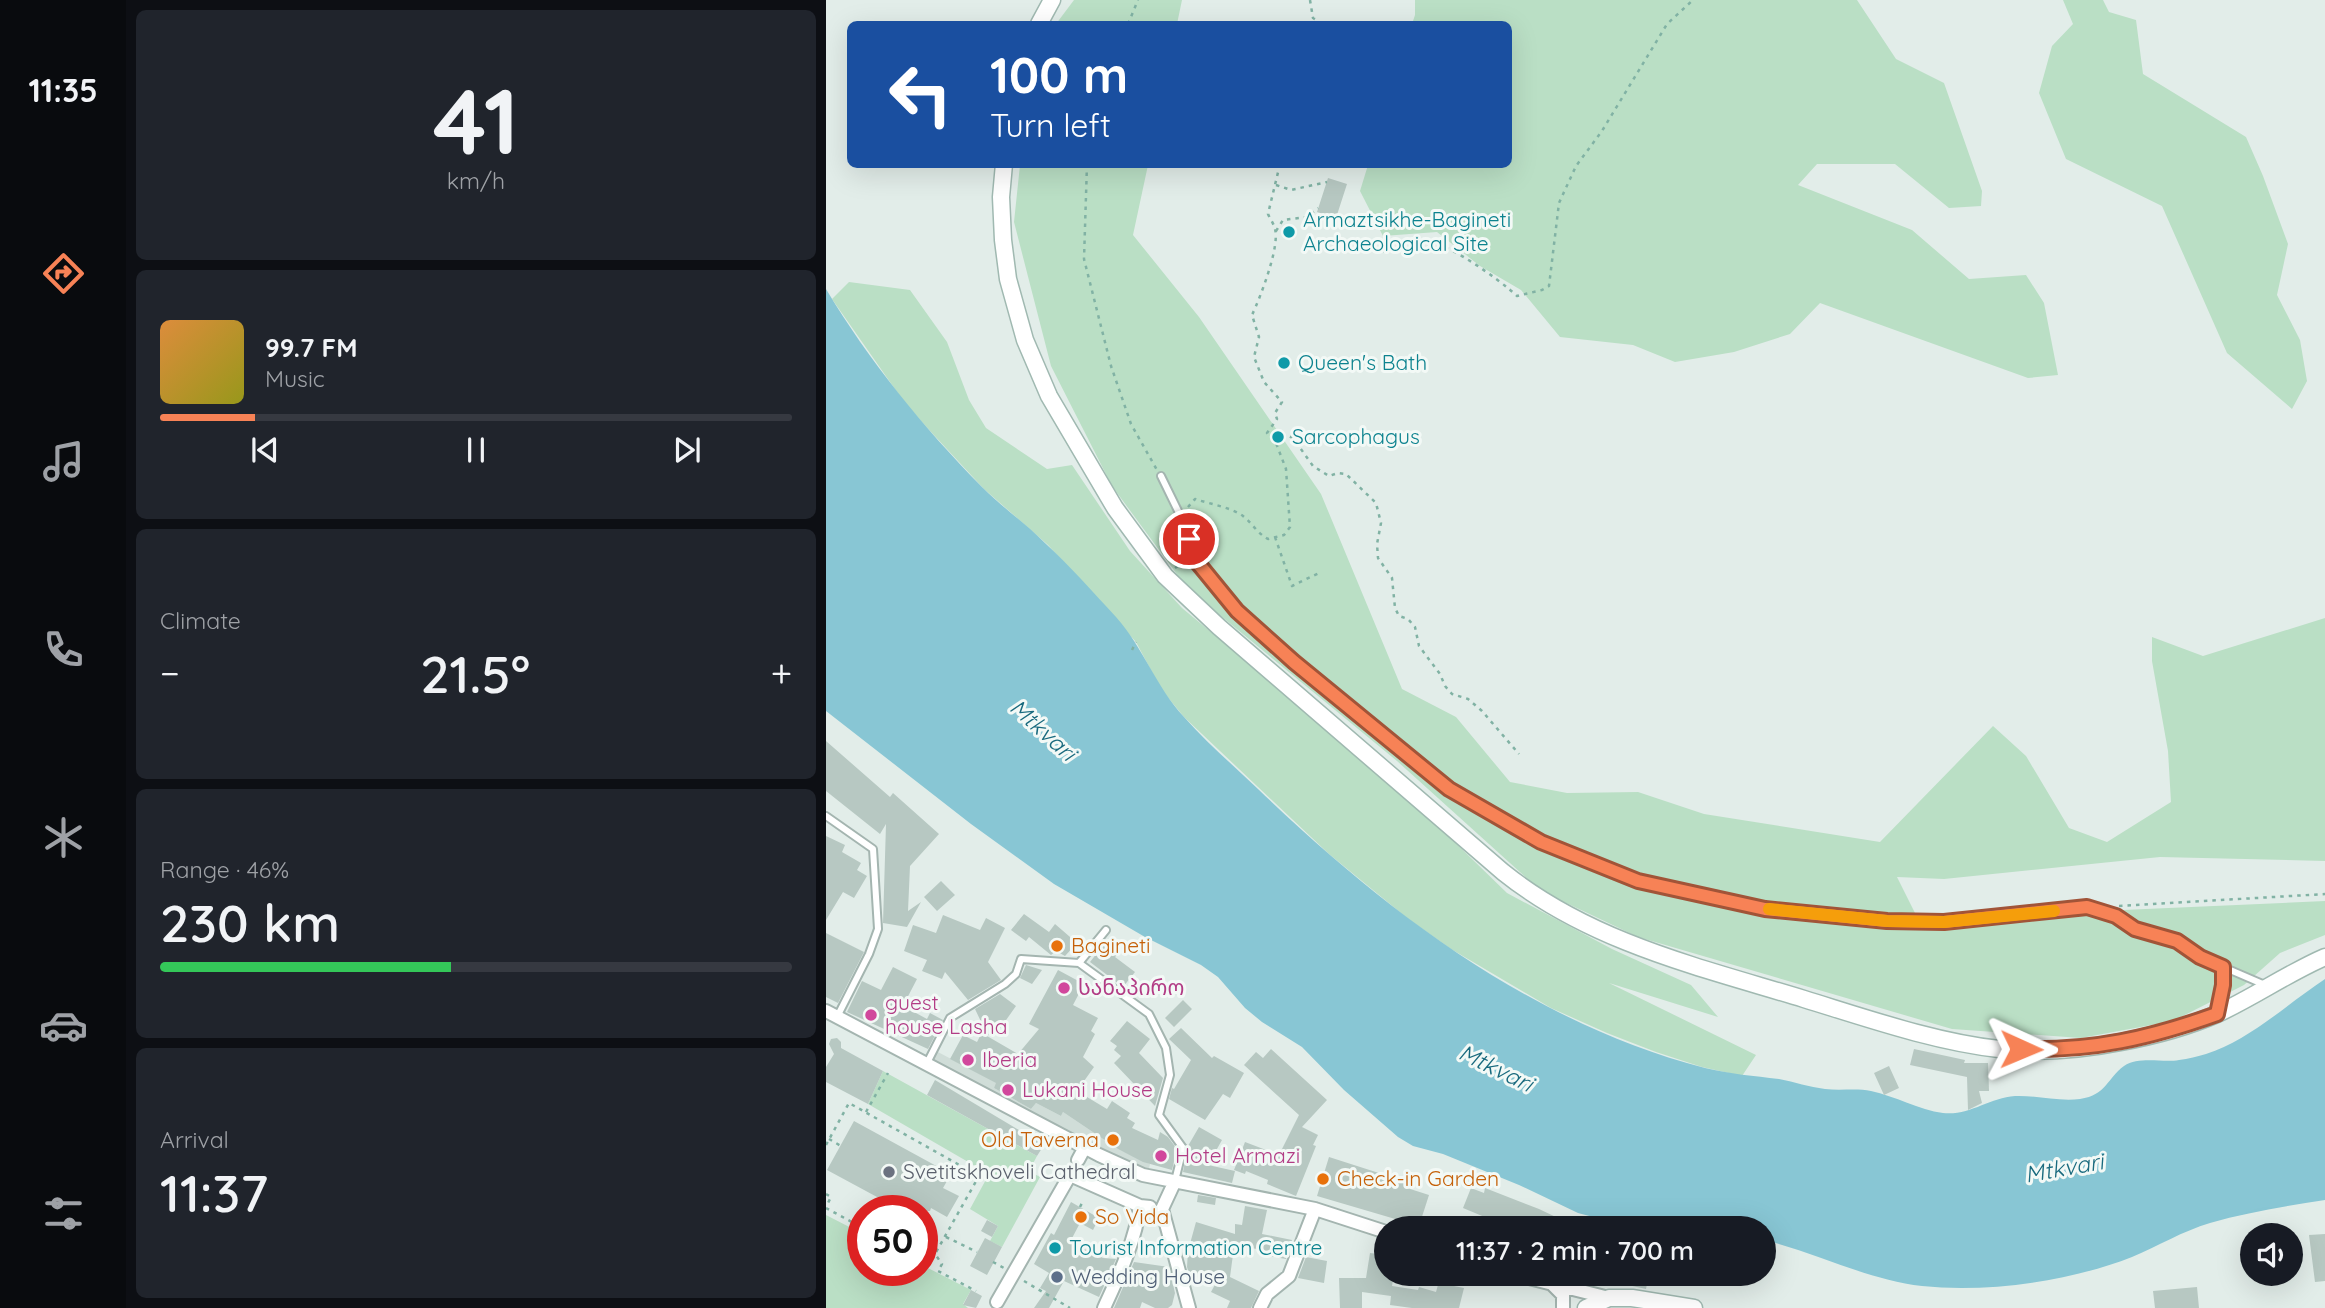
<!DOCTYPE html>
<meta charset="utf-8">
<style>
body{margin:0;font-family:Quicksand,"Noto Sans Georgian",sans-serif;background:#20242c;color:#f1f3f6;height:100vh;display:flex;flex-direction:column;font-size:26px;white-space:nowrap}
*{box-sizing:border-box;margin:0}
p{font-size:23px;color:#9ea1a6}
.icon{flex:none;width:38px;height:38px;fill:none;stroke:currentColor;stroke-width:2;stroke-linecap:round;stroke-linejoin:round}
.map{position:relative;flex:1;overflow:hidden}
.sheet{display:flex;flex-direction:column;gap:10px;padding:10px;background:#0d0f14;width:700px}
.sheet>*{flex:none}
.hud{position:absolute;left:21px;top:21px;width:665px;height:147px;border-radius:10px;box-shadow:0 7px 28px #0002;background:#1a4fa0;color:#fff;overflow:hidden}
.controls{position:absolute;left:1414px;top:1223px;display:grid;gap:14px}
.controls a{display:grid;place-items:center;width:63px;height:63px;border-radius:50%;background:#171b24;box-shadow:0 7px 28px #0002;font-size:35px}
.speed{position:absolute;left:21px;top:1195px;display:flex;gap:14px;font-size:35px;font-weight:700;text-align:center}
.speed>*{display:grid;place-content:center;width:91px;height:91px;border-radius:50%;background:#171b24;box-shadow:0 7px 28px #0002;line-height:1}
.speed .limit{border:10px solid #d22;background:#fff;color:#111}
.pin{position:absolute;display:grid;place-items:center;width:60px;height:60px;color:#fff;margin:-30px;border:4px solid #fff;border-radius:50%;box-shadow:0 2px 7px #0007}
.me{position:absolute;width:77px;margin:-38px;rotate:91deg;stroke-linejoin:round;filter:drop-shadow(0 0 5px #0008)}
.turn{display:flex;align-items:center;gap:24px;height:147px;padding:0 28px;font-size:32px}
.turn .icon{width:91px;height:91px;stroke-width:2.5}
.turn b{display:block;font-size:49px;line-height:60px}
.big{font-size:52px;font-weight:600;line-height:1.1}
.sheet .widget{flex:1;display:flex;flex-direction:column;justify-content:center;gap:10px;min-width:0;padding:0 24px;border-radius:10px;background:#20242c}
.sheet .dial{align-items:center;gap:0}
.dial b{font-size:91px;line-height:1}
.song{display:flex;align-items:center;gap:21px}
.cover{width:84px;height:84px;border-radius:10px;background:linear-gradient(135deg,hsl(30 70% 55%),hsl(60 70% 35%))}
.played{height:7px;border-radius:4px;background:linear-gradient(90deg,#f78256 15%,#363941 15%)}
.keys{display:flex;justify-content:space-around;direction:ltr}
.heat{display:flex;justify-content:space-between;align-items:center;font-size:38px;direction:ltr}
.charge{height:10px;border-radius:5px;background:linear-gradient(90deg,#34c759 46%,#363941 0)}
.trip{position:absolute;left:548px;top:1216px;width:402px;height:70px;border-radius:35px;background:#171b24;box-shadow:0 7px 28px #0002;font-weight:600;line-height:70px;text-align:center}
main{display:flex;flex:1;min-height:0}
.menu{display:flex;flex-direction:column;width:126px;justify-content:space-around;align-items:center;background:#090b0e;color:#9ea1a6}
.menu .icon{width:49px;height:49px}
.menu .current{color:#f78256}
.menu b{font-size:32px;color:#f1f3f6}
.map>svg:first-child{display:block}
.built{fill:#d0ddd8}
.green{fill:#badfc5}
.water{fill:#88c6d4}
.building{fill:#b7c8c2}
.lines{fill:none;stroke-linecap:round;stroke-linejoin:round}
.lane-casing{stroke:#a4b5b0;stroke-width:10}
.street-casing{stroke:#a4b5b0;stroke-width:16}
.secondary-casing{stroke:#a0b9b1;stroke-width:19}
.path{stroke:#81b2a4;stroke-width:2.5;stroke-dasharray:3.5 5;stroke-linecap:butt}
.lane{stroke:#fff;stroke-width:6}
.street{stroke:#fff;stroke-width:12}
.secondary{stroke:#fff;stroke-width:16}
.route-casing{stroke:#a15438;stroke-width:18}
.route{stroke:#f78256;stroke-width:12}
.slow{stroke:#f59e0b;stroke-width:12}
.culture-dot{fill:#0f9aa8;stroke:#f3f9f6;stroke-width:2.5}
.food-dot{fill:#e8710a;stroke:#f3f9f6;stroke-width:2.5}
.hotel-dot{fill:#d1479c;stroke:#f3f9f6;stroke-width:2.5}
.worship-dot{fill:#6b7280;stroke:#f3f9f6;stroke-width:2.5}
.service-dot{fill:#5c6f8a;stroke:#f3f9f6;stroke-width:2.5}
.labels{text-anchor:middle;stroke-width:6;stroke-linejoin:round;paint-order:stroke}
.culture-label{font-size:21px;fill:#0d838f;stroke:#f3f9f6;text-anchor:start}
.food-label{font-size:21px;fill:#c56008;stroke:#f3f9f6;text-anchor:start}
.hotel-label{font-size:21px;fill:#b23c85;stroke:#f3f9f6;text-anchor:start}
.worship-label{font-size:21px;fill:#5b616d;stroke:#f3f9f6;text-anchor:start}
.service-label{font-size:21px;fill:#4e5e75;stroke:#f3f9f6;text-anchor:start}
.water-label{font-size:23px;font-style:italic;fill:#196a7e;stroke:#f3f9f6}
</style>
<main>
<nav class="menu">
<b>11:35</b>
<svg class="icon current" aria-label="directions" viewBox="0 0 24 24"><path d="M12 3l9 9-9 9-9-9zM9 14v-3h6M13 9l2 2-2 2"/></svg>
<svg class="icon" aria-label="music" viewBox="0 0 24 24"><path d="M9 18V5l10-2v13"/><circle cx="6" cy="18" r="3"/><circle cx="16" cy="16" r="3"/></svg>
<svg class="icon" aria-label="phone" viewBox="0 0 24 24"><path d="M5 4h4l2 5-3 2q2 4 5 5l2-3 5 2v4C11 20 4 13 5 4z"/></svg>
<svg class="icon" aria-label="climate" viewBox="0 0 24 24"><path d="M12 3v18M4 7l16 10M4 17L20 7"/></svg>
<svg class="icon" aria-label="car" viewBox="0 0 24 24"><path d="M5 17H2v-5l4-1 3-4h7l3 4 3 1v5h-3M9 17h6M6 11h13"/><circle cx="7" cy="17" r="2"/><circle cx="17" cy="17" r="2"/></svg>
<svg class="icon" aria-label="filters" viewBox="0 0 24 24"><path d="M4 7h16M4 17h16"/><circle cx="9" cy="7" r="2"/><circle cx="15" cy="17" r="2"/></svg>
</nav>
<section class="sheet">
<div class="widget dial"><b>41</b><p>km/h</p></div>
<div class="widget">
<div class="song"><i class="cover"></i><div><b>99.7 FM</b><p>Music</p></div></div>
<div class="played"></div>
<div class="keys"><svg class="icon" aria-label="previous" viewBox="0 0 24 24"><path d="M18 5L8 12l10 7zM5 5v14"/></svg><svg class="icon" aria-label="pause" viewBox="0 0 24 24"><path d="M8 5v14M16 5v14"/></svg><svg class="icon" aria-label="next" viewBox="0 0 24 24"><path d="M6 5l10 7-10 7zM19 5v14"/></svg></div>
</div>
<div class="widget"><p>Climate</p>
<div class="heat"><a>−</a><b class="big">21.5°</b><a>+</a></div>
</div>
<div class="widget"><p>Range · 46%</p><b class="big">230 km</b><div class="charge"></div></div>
<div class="widget"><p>Arrival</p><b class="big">11:37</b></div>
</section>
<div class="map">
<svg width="1499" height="1308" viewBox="0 0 1499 1308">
<rect width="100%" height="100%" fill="#e2ede9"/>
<!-- built -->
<path class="built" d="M110,1051l61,32 -3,5 37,21 5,-6 25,13 2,-4 55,37 32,15 -2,8 -33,-13 -57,-33 -126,-66z"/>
<!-- green -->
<path class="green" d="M248,0h108l-5,24h-121z
M589,0h442l39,59 48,24 38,108 -1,15 -32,2 -54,-44h-78l-19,21 114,45 57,49 57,-4 18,28 14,72 -30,3 -208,-75 -30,31 -56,18 -59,10 -42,-17 -73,-8 -39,-47 -41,-24 -43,-34 -54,4 -23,-45 8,-26 140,-1v-140h-96l3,-9z
M1237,0h40l6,12 27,8 7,54 103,63 17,39 25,68 -11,51 23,45 7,41 -15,28 -65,-56 -65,-147 -96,-47 -27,-66 13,-47 21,-22z
M194,165h128l-15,70 66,82 122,177 81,195 54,28 54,65 57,11 71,-1 66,22 176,28 113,-116 33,30 43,72 38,14 64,-40 -3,-51 -16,-90v-24l51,19 122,-38v243l-165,-4 -216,22 -47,-2 21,42 407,-18v34l-45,18 -36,32 -71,36 -92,17 -129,-9 -314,-92 -97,-46 -144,-130 -210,-173 -75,-102 -61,-120 -37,-144z
M23,282l61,8 37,52 22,58 17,28 61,41 25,-4 58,86 52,57 217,180 108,105 105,56 79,36 27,32 -109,-34 147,72 -14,21 -40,-9 -46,-15 -49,-19 -56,-25 -100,-59 -44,-31 -78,-64 -145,-137 -23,-28 -25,-47 -88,-97 -64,-56 -52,-56 -28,-31 -72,-103z
M57,1071l154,85 -8,15 11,6 -38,70 -12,-6 8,-15 -28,-17 19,-35 -121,-70z
M0,1215l37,19v36h59v-5l49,25 -8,14 5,4h-142z"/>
<!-- water -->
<path class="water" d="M0,289c43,72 97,138 156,198 20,20 43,36 63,56 25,23 48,49 71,74 27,30 40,70 68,100 23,26 49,48 74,72 127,122 274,234 447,279 25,6 49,8 74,11 16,3 30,8 46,10 15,2 32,-1 46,2 24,5 48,19 72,22 26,3 46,-15 72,-17 21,-1 44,6 65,3 27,-4 27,-21 44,-33 15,-10 39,-3 55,-6 9,-1 19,-4 27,-6 44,-14 81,-50 119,-75v221c-38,6 -77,12 -115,23 -27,8 -52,23 -78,34 -61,24 -144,36 -210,29 -54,-6 -105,-33 -158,-46v-12h-129l-57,-15 -59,-28 -76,-31 -30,-8 -15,-9 -54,-47 -42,-43 -40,-25 -17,-14 -27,-31 -17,-12 -56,-28 -91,-53 -83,-60 -145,-113z"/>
<!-- building -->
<path class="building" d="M502,178l19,6 -11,34 -19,-6z
M0,741l64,56 3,-4 46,41 -29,32 -2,45 13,-9 -14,25 -24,-4 3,-99 -6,10 -54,-43z
M0,836l19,9 -3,7 19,11 -4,7 10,6 -13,22 -11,-6 -17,28z
M115,881l14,14 -18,16 -13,-14z
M198,914l25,18 6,-8 22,19 -12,13 -9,-5 -5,4 -22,-18 -3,4 -15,-11z
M117,915l37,15 6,-12 19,10 -17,34 13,18 -33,20 -23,-28 -3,7 -20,-8 5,-11 -23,-9 9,-26 23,8z
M0,933l38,19 -26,51 -12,-6z
M279,943l14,10 -4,4 20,15 -12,15 -33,-25z
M200,965l16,5 -10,14 -12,-6z
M67,967l24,12 -14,27 24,13 3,-6 13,7 -15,29 -81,-37 15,-31 19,9z
M232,970l26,14 -11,21 25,13 -7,13 4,3 -12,23 11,10 -17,24 30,18 5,-8 18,12 -3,5 8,5 -3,5 26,12 2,-8 8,5 9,12 -5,21 -29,-8 -25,-13 -55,-37 -2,4 -25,-13 -5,6 -37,-21 2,-5 -46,-24 13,-24 14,7 7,-14 -9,-19 25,-15 16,12 -12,17 1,2 -18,11 31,18 21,-25 -10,-5z
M357,1000l9,9 -18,18 -9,-9z
M301,1021l23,18 -11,14 24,25 -8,28 -41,-43 7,-7 -7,-6 3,-4 -7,-5z
M355,1028l31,30 2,-2 30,17 -14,25 -7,-4 -18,26 -36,-21 3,-11 2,1 17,-29 -22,-21z
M11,1038l4,4v6l42,23 -15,33 -42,-22v-15l8,-13 -5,-10 2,-5z
M445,1049l56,51 -25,27 16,8 -5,10 3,1 -20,50 -29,-12 1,-4 -22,-9 -1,3 -11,-4 11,-28 34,13 20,-40 -55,-50 12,-13 7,6z
M1088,1049l51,11 -1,3h24l1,28h-10l3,12 -14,7 -1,-33 -57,-12z
M1063,1066l10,22 -15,7 -10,-22z
M109,1080l109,65 -7,11 -110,-61z
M28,1121l97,53 -8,14 16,8 -12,21 -16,-9 -1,3h-27l-76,-41z
M373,1127l23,13 -14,25 27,6 -3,12 -49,-11 5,-26z
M503,1157l53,17 -1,3 24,6 -1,4 25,8 -10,31 -102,-30z
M645,1188l13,5 1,-5 54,21 40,19h-68l-48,-20z
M372,1195l18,3 -1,7 -18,-3z
M245,1202l28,16 -6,12 -13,-7 -10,19 33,16 13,1 -17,38 -35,-16 -15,27h-15l12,-17 -6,-3 9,-15 -15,-9 17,-31 3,2z
M419,1206l22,4 -5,24 30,6 -6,19 -28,-5 1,-5 -25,-2 -4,30 29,14 -8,17h-24l3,-7 -19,-9 7,-13 -28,-2 -3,-10 1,-16 8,-29 39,12v-10l7,1z
M161,1220l11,6 -6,11 -11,-6z
M1499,1234v47l-10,1 -6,-47z
M159,1238l17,9 -15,28 -17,-9z
M544,1253l16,2v19h8l-2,12 26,4 1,-3 17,5 5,-18h16l-3,12 10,2 -5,20h-47l-22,-3 1,-9 -29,-4v16h-22l-1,-30h27z
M480,1257l21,4 -3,22 -26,-5z
M308,1262l35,5 6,26 -3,12 -4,3h-13l-13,-6 -2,6h-26z
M776,1274h47l-3,15 -45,-10z
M1371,1287l2,21h-44l-2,-17z
M145,1290l11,6 -6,12 -13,-3z"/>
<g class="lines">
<!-- lane casing -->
<g class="lane-casing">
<path id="lane" d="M335,476l20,41 16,45 41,49 56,51 155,126 92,54 97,39 127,28 122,12 57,1 143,-15 29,9 19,13 42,12 23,16 65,28
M0,816l47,33 5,80 -9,25 -32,63
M253,963l27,-33
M1392,1010l5,-25v-18
M101,1063l23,-45 55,-34 11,-10 5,-15 58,4 70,51 17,34 4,27 -11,40 24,33 -8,33"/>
</g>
<!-- street casing -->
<g class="street-casing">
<path id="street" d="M0,1011l273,144 44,20 172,34 71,23
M252,1160l7,-13
M349,1181l-13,28 27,99
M687,1274l96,24
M727,1285l10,10v13
M171,1302l73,-127 70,31 10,1
M278,1308c15,-33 31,-66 36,-102
M434,1308l7,-14 22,-18 26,-67"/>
</g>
<!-- secondary casing -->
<g class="secondary-casing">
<path id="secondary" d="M213,24l13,-24
M178,164l-3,33 2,43 5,39 17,61 24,56 66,112 50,68 54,51 284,245c87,70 196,95 301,127 62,19 131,43 195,50 40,4 82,1 122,-7 32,-6 66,-15 96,-28 37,-17 71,-41 108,-57
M760,1308l23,-10h23l62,10"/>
</g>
<!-- path -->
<path class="path" d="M484,0l3,18 5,3 -1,3
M302,24l10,-24
M261,164l-3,95 27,107 20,58 26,46
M450,185l15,5 36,-8
M450,231l7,-11 24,-3 11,-9
M540,244l20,8c9,-4 20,-10 31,-12 23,-4 83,40 100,56l25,-6 7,-4 10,-83 17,-37 26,-35 65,-107 26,-24
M450,443l10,-8 7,3 20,28 16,10 9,-3 8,1 30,29 5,20 -4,21 1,14 14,20 3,30 4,8 9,3 7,8 4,19 21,28 5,12 7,8 16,5 14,12 37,43
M362,507l7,-8c15,5 35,8 48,17 9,7 14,17 25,23l16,-4 6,-8 -4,-58 -10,-26 -9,-10 10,-14 -2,-6 7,-11 -18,-20 -10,-25 5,-20 -7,-22c8,-17 28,-68 23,-86 -1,-5 -5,-10 -7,-15l12,-50
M449,537l17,49 29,-14
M349,568l3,-2 1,-15 -4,-15 1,-4
M306,650l4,-8
M1293,906l206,-12
M40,1112l22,-39
M3,1139l12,7
M0,1145l23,-42 130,73 -44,78
M0,1194l5,3 -5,10
M254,1207l2,-4
M0,1208l37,20
M120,1237l31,15
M96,1250l13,4 7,10 -4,7 38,20
M167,1262l11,6
M198,1281l46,27"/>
<!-- lane -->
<use href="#lane" class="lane"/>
<!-- street -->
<use href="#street" class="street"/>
<!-- secondary -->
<use href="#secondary" class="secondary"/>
</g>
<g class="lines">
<!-- route casing -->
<g class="route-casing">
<path id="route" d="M363,539l8,23 40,49 57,51 155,127 92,53 97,39 127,28 122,12 57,1 143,-15 29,9 19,13 42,12 23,16 23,10v18l-6,29c-67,24 -124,37 -196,35"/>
</g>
<!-- route -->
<use href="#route" class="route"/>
<!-- slow -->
<path class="slow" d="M943,909l118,12 57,1 110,-11"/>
</g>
<!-- markers -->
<g class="culture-dot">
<circle cx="463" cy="232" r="7"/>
<circle cx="458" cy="363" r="7"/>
<circle cx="452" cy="437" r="7"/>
<circle cx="229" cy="1248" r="7"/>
</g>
<g class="food-dot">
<circle cx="231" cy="946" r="7"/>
<circle cx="287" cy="1140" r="7"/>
<circle cx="497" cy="1179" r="7"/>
<circle cx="255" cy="1217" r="7"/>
</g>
<g class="hotel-dot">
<circle cx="238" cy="988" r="7"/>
<circle cx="45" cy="1015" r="7"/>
<circle cx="142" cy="1060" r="7"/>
<circle cx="182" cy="1090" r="7"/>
<circle cx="335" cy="1156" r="7"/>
</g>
<circle class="worship-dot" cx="63" cy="1172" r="7"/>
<circle class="service-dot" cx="231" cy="1277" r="7"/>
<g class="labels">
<!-- culture labels -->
<g class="culture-label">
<text x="477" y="227">Armaztsikhe-Bagineti<tspan x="477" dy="24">Archaeological Site</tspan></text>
<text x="472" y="370">Queen's Bath</text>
<text x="466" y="444">Sarcophagus</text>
<text x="243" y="1255">Tourist Information Centre</text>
</g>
<!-- food labels -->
<g class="food-label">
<text x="245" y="953">Bagineti</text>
<text x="273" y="1147" text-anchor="end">Old Taverna</text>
<text x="511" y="1186">Check-in Garden</text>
<text x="269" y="1224">So Vida</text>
</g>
<!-- hotel labels -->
<g class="hotel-label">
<text x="252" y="995">სანაპირო</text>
<text x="59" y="1010">guest<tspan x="59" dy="24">house Lasha</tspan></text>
<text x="156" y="1067">Iberia</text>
<text x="196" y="1097">Lukani House</text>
<text x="349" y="1163">Hotel Armazi</text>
</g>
<!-- worship labels -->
<g class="worship-label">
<text x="77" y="1179">Svetitskhoveli Cathedral</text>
</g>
<!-- service labels -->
<g class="service-label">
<text x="245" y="1284">Wedding House</text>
</g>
<!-- water labels -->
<g class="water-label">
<text transform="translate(217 730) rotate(42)" y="8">Mtkvari</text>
<text transform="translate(670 1068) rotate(26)" y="8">Mtkvari</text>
<text transform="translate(1238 1168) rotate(-10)" y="8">Mtkvari</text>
</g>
</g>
</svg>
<div class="controls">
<a><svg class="icon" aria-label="sound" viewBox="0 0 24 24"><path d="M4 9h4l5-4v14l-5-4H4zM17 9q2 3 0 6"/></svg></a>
</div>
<div class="speed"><div class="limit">50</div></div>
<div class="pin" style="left:363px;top:539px;background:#d93025"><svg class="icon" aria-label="arrive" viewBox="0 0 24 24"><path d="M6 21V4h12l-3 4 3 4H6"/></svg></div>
<svg class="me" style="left:1195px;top:1049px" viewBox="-20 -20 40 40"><path d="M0-17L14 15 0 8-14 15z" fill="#f78256" stroke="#fff" stroke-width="4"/></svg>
<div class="trip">11:37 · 2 min · 700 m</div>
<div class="hud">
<div class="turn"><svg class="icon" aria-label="left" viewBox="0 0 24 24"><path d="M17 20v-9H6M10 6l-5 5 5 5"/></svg><div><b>100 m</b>Turn left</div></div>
</div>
</div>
</main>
